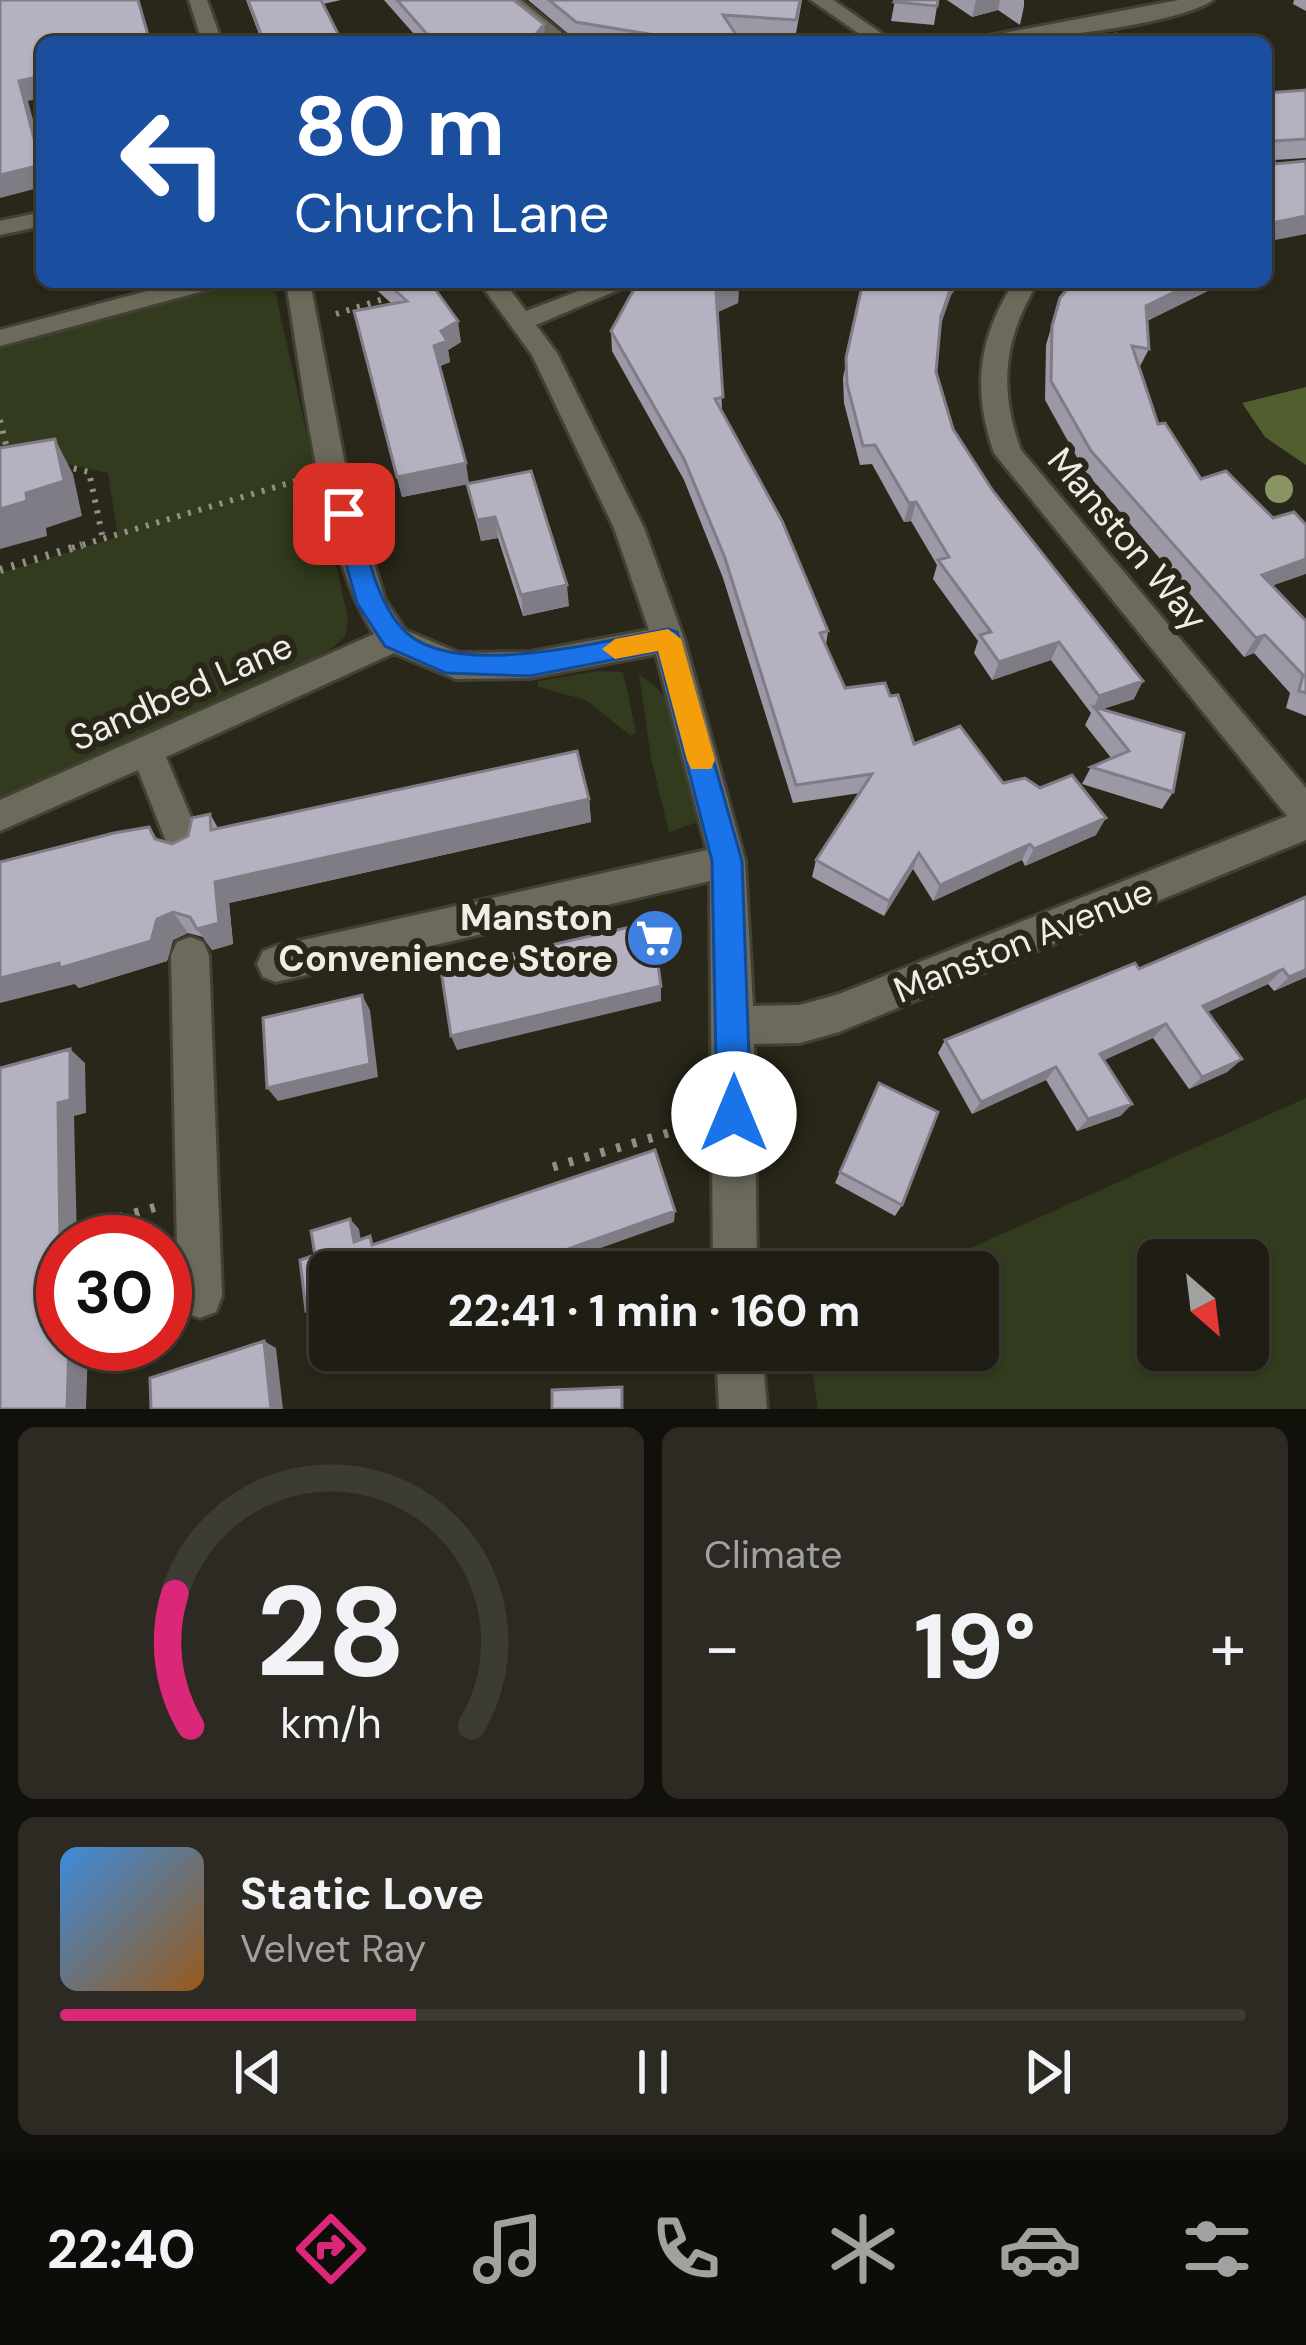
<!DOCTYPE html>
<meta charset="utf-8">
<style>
body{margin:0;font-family:"DM Sans",sans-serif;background:#2c2a22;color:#f1f3f6;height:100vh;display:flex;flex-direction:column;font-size:45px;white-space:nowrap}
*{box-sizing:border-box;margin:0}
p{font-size:39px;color:#a1a2a0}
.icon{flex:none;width:66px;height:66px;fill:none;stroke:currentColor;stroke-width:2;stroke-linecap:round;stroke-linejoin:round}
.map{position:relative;height:1409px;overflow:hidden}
.drawer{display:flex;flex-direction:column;gap:18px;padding:18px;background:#11100b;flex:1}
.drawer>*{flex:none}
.top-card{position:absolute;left:36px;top:36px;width:1236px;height:252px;border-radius:18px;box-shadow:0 3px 9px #0004,0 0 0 3px #3c3b34;background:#1a4fa0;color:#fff;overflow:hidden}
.needle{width:78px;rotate:152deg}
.controls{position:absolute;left:1137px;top:1239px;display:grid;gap:24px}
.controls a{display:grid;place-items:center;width:132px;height:132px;border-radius:18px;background:#1f1d14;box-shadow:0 3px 9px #0004,0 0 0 3px #3c3b34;font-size:60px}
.speed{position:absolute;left:36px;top:1215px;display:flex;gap:24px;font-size:60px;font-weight:700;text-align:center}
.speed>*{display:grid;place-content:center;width:156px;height:156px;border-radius:50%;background:#1f1d14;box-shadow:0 3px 9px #0004,0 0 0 3px #3c3b34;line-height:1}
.speed .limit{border:18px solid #d22;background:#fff;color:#111}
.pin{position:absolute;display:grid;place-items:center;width:102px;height:102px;color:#fff;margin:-51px;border-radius:24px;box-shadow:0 6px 18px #0006}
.me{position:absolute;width:132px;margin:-66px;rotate:0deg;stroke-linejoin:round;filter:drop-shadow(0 0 9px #0008)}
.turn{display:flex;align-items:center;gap:42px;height:252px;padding:0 60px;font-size:54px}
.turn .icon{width:156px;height:156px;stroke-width:2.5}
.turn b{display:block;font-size:84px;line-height:102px}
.big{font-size:90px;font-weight:700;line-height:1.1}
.drawer .widget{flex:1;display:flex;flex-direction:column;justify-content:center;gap:18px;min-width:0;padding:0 42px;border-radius:18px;background:#2c2a22}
.drawer .dial{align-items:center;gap:0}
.dial svg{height:312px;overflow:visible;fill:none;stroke:#3c3b34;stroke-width:7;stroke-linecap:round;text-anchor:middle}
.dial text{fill:#f1f3f6;stroke:none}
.song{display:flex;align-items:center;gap:36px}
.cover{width:144px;height:144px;border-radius:18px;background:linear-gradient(135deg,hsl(210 70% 55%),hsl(30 70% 35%))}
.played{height:12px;border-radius:6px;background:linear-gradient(90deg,#db2777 30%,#3c3b34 30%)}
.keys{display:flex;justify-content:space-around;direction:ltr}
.heat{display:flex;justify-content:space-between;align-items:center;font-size:66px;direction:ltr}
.drawer .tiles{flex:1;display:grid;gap:18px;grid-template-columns:1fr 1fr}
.widget:last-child{grid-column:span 2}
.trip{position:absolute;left:309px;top:1251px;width:690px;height:120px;border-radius:18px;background:#1f1d14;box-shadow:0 3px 9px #0004,0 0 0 3px #3c3b34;font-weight:700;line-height:120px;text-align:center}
.tabs{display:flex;height:192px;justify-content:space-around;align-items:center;background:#0c0c08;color:#a1a2a0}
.tabs .icon{width:84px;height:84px}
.tabs .on{color:#db2777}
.tabs b{font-size:54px;color:#f1f3f6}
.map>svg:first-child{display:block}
.green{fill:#323b1d;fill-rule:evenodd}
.forest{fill:#515f2e}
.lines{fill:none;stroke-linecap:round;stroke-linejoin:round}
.street-casing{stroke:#434136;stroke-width:6}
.path-far2{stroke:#929086;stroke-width:6;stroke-dasharray:3 8;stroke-linecap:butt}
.path-far1{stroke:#929086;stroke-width:8;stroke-dasharray:3 9;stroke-linecap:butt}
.path{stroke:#929086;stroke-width:9;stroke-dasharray:4.5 12;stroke-linecap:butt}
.street{fill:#6c6a5b;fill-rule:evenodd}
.tree{fill:#889464}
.wall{fill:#9d98a5}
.shaded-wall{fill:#7f7c86}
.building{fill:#b6b1c0;stroke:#7f7c86;stroke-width:3}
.route{fill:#1a73e8;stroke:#114b97;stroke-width:3}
.slow{fill:#f59e0b}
.labels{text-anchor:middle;stroke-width:12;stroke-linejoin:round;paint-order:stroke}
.street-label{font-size:36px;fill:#efede5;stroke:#29271a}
.poi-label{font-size:36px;font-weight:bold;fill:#efede5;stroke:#29271a;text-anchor:end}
</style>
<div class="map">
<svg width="1306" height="1409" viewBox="0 0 1306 1409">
<rect width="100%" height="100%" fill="#29271a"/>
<!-- green -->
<path class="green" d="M243,282h30l75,336 -3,19 -17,14 -328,148v-226l118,-36 -10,-64 -98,-21 -10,18v-121z
M598,671l25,1 13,60 -5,4 -45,-36 -48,-13v-6z
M639,675c50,27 50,96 62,146l-32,11 -18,-74z
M1306,1098v311h-488l-9,-59h169v-78h-61zM1248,1260v90h-90v-90z"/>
<!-- forest -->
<path class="forest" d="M1306,387v78l-41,-28 -23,-34z"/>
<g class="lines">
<!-- street casing -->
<g class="street-casing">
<path id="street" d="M189,0h18l15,42h-20z
M500,0h21l52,42h-22z
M811,0h22l61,42h-23z
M1179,0h34c-35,25 -188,42 -235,42l10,-6z
M42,212v14l-42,9v-14z
M181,282h40l-3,5 -218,59v-16z
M286,282h24l36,188 39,130 20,30 54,23 71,-1 119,-22 -35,-102 -82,-173 -53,-73h25l22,29 76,-29h35l-101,43 21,28 87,175 40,111 61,222 8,145 47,-1 39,-11 448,-178 -293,-363c-22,-64 -16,-114 20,-171h24c-34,56 -40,106 -17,168l285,338v52l-467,192 -39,11 -46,1 3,228h-44l-3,-391 -434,101 -13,-5 -6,-13 6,-13 13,-5 431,-96 -51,-196 -126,24 -74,1 -62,-26 -228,104 37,89 -5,11 -13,5 -13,-5 -34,-87 -138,61v-31l374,-166c-54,-83 -71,-252 -88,-352z
M190,937l13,5 6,13 13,341 -6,16 -16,6 -16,-6 -6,-16 -7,-341 6,-13z
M716,1350h46l5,59h-48z"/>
</g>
<!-- path-far2 -->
<path class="path-far2" d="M336,314l60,-19
M0,420l8,33
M63,466l26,6 14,67
M72,548l224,-67"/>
<!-- path-far1 -->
<path class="path-far1" d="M0,570l82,-25"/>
<!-- path -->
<path class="path" d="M553,1167l142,-42
M71,1231l89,-25"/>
<!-- street -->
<use href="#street" class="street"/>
</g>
<!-- trees -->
<circle class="tree" cx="1279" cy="489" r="14"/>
<!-- wall -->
<path class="wall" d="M246,0h95l-18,4 15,30 13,8h-89z
M384,0h130l30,24 1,18h-124z
M528,0h274l-7,39 -59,-5 5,8 -164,-1z
M895,0h43l-4,25 -43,-4z
M947,0h77v6l-4,19 -22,-15 -26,7z
M1294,0h12v11l-13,-7z
M1306,90v68l-32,2 -4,81 -4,9v-157z
M368,282h62l31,60 -13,8 2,12 -10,4 29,117 100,123 -46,10 -25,-78 -17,3 -14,-57 -65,13 -48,-186 38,-7z
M863,282h98l-10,13 -11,30 -4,47 17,57 40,62 141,208 -32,10 71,83 -11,17 -80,-25 9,-17 21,-8 -27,-34 6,-12 -40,-53 -59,20 -18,-27 4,-12 -45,-62 4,-14 -26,-44 -7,1 -32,-58 -12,1 -16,-62 -1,-25z
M1073,282h150l-1,2 -75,37 2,28 -10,19 19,56 114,161 34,36v95l-20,-8 4,-15 -36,-40 -10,4 -160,-187 -39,-70 1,-55 14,-47z
M739,283l-1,20 -20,9 4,99 106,220 -2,14 19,43 45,8 24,48 89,39 93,52 -71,31 -3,-6 -89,41 -20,-32 -29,47 -72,-39 4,-17 44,-67 -67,10 -70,-225 -39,-98 -72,-129 -1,-20z
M589,799l2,23 -362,81 4,41 -21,6 -9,-13 -15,-4 -15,7 -6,21 -88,27 -4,-4 74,-157 8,12 15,5 16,-8 22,-22 8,14z
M1306,897v80l-32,14 -6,-7 -61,28 35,47 -15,13 -38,17 -36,-51 -49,22 28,44 -12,12 -43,15 -31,-51 -74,34 -34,-61 7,-13 194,-71z
M879,1083l23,122 -7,11 -60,-33z"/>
<!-- shaded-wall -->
<path class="shaded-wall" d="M976,0h24l-2,10 -26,7z
M544,24l1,18h-15z
M42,76v22l-14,3 14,53v33l-42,11v-23l19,-94z
M1306,216v18l-36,7 -4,9v-26z
M953,282h8l-10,13 -14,41 4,-20z
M1195,282h28l-1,2 -84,41 8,-19z
M739,283l-1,20 -23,10 1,-21z
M458,321l3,21 -13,8 2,12 -12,4 -4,-20 7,-15z
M55,439l18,35 9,42 -36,12 1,8 -47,13v-40l26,-16z
M466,463l3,21 -67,13 -5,-20z
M916,502l-5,19 -7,1 5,-19z
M495,517l3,21 -17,3 -4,-21z
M1306,559v15l-55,19 11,-18z
M567,585l2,21 -46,10 -2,-21z
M1265,635l-11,18 -10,4 12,-19z
M1059,642l-8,18 -59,20 7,-18z
M1143,681l-9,18 -37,12 -3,-4 -4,7 9,-18z
M589,799l2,23 -362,81 4,41 -21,6 -15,-21 18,-47z
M1106,818l-10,17 -71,31 9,-17z
M1030,844l-8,16 -89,41 7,-16z
M919,853l-6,16 -29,47 5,-15z
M173,912l15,21 -15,7 -6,21 -88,27 -4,-4 -75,19v-25z
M1283,969l-15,15 -78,36 13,-14z
M1306,970v7l-32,14 15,-14z
M661,986v15l-204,49 -6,-14z
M362,995l8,15 8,67 -100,24 -11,-13z
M1166,1024l-13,14 -64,29 11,-13z
M70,1049l15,14 1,50 -12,3 3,126h-14v5l-3,-2 -2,-142z
M1242,1059l-15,13 -38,17 13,-12z
M1056,1067l-10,13 -74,34 9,-12z
M1132,1104l-12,12 -43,15 11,-12z
M675,1211l-1,11 -141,50h-30z
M350,1219l9,10 4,23 -9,-10z
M322,1305l8,9 -13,5 -11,-8z
M264,1341l12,7 7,61h-12z
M69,1344h19l-2,65h-19z"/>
<!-- building -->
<path class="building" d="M0,0h138l12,42h-108v34l-23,5 22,84 -41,10z
M248,0h73l17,34 13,8h-87z
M397,0h117l30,24 -14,18h-96z
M549,0h251l-4,20 -73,-5 18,27h-44l-121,-20z
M895,0h43l-1,6 -43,-4z
M1116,34l10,8h-63z
M1306,90v49l-32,2 -4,5 5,18 31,-3v55l-40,8v-131z
M386,282h44l28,39 -17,10 6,10 -13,5 32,117 -69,14 -43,-166 53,-10z
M638,282l101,1 -23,9 7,105 -8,2 67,122 46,110 -8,2 25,55 40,-5 5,13 8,-1 16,49 46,-18 43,57 22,-5 15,10 32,-13 34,43 -72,31 -4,-5 -90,41 -21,-32 -30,48 -73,-41 56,-86 -76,11 -71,-227 -41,-99 -73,-128z
M863,282h90l-12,34 -5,56 17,57 40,62 150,190 -44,15 -40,-54 -60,20 -19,-27 11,-3 -53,-72 11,-3 -33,-55 -7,1 -34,-58 -12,1 -16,-62 -1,-26z
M1073,282h50l9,4 -4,-4h67l-49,24 3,43 -17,-3 26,78 7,-1 36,56 25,-8 47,47 21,-6 12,13v34l-44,16 44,46v72l-7,-2 4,-16 -38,-40 -9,3 -165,-187 -40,-70 1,-55 8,-28z
M55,439l9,42 -38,12 1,8 -27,8v-61z
M531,471l36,114 -46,10 -26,-78 -18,3 -10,-36z
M1094,707l90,26 -11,59 -82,-25 38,-16z
M577,751l12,48 -374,83 4,41 -22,6 -7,-12 -17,-5 -16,7 -6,22 -91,27 -1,-5 -59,15v-116l114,-29 35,-6 6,12 17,5 16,-8 4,-18 18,-4 1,16z
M1306,897v73l-17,7 -6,-8 -80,37 39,53 -40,18 -36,-53 -66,30 32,50 -44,15 -32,-52 -75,35 -36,-62 190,-77 4,6z
M652,922l9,64 -210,50 -10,-66z
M362,995l8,69 -103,24 -4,-70z
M70,1049v51l-12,3 2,142 3,-1v100h6l-2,65h-67v-341z
M879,1083l59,29 -36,93 -62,-33z
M655,1150l20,61 -172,61h-173v61l-4,2 -4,-30 -16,6 -6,-51 15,-5 -4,-24 39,-12 4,23 16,-6 2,9z
M95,1234l1,8h-26z
M264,1341l7,68h-120l-1,-31z
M622,1387v22h-70v-19z"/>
<!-- route -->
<path class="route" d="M344,506l12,8c12,38 18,81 44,112 46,58 205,14 268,3l9,3 65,229 9,253 -5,12 -12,5 -12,-5 -5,-12 -5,-253 -54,-210 -128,25 -84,-3 -61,-27 -28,-43 -25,-89z"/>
<!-- slow -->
<path class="slow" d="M668,629l13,10 34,121 -4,9h-20l-4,-9 -29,-109 -43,8 -13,-10 13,-10z"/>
<!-- icons -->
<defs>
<g id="supermarket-disc" transform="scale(3)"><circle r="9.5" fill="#3f7fe0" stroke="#29271a"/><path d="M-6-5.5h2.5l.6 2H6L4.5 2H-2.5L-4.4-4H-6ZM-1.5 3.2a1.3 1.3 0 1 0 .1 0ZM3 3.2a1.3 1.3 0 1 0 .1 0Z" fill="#fff"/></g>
</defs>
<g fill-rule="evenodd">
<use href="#supermarket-disc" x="655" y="938"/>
</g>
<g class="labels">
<!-- street labels -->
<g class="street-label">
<text transform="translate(1128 539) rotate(50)" y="13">Manston Way</text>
<text transform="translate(181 691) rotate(-24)" y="13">Sandbed Lane</text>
<text transform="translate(1023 940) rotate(-22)" y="13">Manston Avenue</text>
</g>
<!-- poi labels -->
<g class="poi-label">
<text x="613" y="930">Manston<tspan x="613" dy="41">Convenience Store</tspan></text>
</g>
</g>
</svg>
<div class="controls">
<a><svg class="needle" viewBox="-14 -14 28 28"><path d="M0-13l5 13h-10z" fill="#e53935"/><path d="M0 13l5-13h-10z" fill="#a1a2a0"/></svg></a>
</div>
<div class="speed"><div class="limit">30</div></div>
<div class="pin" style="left:344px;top:514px;background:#d93025"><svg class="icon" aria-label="arrive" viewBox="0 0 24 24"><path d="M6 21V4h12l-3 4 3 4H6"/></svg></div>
<svg class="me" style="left:734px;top:1114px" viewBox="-20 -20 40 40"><circle r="19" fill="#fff"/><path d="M0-13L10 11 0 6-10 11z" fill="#1a73e8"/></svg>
<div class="trip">22:41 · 1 min · 160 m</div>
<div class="top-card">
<div class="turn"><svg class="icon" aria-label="left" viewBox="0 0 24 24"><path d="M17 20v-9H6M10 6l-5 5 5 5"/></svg><div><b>80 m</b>Church Lane</div></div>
</div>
</div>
<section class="drawer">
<div class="tiles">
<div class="widget dial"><svg viewBox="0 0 100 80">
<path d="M14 69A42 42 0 1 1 86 69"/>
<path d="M14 69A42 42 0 0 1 10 35" stroke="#db2777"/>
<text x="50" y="56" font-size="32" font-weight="700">28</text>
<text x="50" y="72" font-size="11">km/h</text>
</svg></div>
<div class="widget"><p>Climate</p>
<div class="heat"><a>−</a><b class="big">19°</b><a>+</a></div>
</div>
<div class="widget">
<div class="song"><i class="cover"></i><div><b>Static Love</b><p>Velvet Ray</p></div></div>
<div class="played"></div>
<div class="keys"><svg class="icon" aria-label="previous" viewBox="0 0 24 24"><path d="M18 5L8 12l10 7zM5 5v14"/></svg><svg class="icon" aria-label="pause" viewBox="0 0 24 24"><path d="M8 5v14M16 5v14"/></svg><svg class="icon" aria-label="next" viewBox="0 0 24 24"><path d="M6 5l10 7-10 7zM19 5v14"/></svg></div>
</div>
</div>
</section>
<nav class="tabs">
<b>22:40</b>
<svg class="icon on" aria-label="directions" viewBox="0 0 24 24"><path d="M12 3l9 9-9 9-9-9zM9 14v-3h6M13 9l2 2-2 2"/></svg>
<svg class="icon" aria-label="music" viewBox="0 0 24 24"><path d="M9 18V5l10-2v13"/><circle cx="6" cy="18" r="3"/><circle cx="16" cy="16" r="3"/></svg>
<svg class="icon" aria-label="phone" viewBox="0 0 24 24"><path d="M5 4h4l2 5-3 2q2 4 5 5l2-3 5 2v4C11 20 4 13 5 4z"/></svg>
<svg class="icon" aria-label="climate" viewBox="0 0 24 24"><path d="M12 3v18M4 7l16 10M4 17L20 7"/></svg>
<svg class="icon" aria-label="car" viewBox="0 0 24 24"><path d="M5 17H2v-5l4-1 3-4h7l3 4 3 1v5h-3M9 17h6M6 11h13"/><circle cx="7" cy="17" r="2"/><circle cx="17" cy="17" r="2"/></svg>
<svg class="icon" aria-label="filters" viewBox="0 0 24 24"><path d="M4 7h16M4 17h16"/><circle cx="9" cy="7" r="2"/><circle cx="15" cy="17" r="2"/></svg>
</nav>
